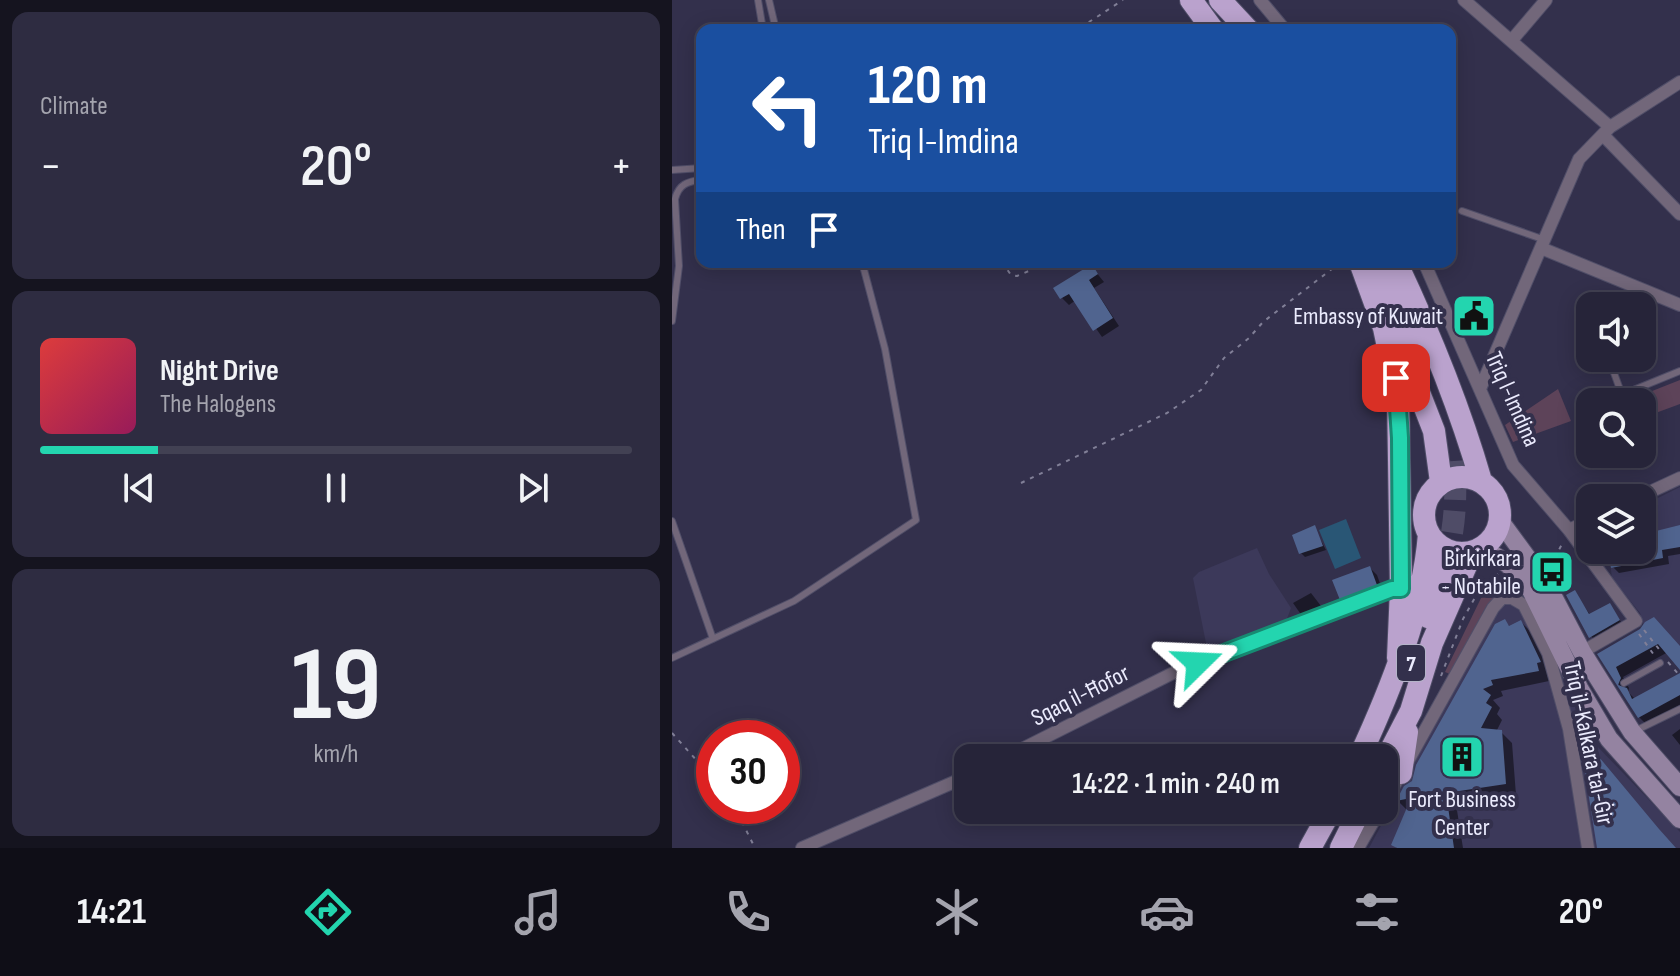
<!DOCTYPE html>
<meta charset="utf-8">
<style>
body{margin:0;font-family:"Sofia Sans Condensed",sans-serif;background:#2e2c41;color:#f1f3f6;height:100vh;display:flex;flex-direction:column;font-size:30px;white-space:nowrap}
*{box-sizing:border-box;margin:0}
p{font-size:26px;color:#a4a4ae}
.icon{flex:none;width:44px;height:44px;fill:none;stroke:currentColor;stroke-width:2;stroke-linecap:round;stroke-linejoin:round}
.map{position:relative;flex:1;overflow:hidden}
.details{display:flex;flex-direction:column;gap:12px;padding:12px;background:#15141f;width:672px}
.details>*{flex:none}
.guide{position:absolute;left:24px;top:24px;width:760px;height:244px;border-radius:16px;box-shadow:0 4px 20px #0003,0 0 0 2px #424153;background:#1a4fa0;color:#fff;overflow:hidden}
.buttons{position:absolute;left:904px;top:292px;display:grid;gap:16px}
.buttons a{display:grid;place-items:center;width:80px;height:80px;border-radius:16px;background:#262439;box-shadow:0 4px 20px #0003,0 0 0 2px #424153;font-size:40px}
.speed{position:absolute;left:24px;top:720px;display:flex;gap:16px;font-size:40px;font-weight:700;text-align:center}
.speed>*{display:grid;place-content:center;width:104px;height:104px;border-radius:50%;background:#262439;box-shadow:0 4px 20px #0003,0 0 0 2px #424153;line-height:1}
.speed .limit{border:12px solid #d22;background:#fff;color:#111}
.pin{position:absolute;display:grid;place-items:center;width:68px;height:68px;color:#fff;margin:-34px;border-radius:16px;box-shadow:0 4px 12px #0006}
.me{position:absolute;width:88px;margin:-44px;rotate:69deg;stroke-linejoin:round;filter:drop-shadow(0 0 6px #0008)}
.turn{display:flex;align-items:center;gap:28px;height:168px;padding:0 40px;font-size:36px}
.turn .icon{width:104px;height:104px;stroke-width:2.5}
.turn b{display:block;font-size:56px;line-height:68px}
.then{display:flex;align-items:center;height:76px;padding:0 40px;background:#0003;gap:16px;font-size:30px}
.big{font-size:60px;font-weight:600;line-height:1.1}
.details .widget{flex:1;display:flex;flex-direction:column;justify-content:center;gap:12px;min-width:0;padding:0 28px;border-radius:16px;background:#2e2c41}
.details .dial{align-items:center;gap:0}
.dial b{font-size:104px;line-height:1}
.song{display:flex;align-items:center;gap:24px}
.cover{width:96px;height:96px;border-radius:12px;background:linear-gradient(135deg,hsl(0 70% 55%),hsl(330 70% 35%))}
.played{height:8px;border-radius:4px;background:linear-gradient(90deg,#23d5af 20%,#424153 20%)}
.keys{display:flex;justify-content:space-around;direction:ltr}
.heat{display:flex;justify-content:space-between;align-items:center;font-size:44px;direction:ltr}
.trip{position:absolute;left:282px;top:744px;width:444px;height:80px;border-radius:16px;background:#262439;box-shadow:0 4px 20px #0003,0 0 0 2px #424153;font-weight:600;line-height:80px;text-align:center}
.dock{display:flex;height:128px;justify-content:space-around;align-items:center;background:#0f0e17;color:#a4a4ae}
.dock .icon{width:56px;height:56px}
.dock .active{color:#23d5af}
.dock b{font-size:36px;color:#f1f3f6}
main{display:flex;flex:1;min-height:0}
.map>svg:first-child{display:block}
.built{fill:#3c395a}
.green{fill:#5d4359}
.water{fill:#295675}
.shadow{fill:#0007}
.building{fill:#50648f}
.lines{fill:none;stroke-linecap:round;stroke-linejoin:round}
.trunk-tunnel{stroke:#4f4c67;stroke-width:22;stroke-dasharray:22 11;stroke-linecap:butt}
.service-casing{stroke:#504e68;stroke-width:8}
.minor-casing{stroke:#504e68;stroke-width:14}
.secondary-casing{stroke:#504e68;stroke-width:20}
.trunk-casing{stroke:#504e68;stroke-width:24}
.path{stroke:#817f97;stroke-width:2;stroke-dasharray:4 6;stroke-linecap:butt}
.service{stroke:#72677a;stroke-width:6}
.minor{stroke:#72677a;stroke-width:12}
.secondary{stroke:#9483a1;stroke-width:18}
.trunk{stroke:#baa2cd;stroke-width:22}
.route-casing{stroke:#178a72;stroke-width:20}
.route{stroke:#23d5af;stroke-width:14}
.labels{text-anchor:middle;stroke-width:8;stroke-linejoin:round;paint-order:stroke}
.shield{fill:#33304c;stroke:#b4b3c8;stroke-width:2}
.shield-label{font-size:22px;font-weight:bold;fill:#ebebfd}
.poi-label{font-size:24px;fill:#ebebfd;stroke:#33304c;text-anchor:end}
.street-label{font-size:24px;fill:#ebebfd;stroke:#33304c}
</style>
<main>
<section class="details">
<div class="widget"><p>Climate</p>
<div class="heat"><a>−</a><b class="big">20°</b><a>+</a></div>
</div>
<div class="widget">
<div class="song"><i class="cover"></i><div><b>Night Drive</b><p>The Halogens</p></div></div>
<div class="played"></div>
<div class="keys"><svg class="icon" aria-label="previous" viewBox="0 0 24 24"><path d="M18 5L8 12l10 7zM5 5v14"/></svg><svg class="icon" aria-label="pause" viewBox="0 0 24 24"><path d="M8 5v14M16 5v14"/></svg><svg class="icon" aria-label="next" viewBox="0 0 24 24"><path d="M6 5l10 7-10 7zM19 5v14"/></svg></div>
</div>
<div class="widget dial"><b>19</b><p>km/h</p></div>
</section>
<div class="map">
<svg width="1008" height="848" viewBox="0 0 1008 848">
<rect width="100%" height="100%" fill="#33304c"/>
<!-- built -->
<path class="built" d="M1008,487v183l-36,-43 -4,-14 -28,-35 -2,-16 -10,-12h42v-44z
M585,548l12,26 22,34 -6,16 -77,29 -15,-75 6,-6z
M834,601l25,11 64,132 85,88v16h-311l129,-241z"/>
<!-- green -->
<path class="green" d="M1008,380v24l-38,14v-16h-5l5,-7z
M886,389l13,32 -58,21 -8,-17z
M828,583l13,4 11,14 -23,-8 -14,12 -37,69 -5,-2 37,-76 8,-9z"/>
<!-- water -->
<path class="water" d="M674,519l15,39 -26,11 -16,-39z"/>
<!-- shadow -->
<path class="shadow" d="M419,266l13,16 -10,6 25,38 -17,11 -26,-37 -7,5 -7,-7z
M1008,527v27l-12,2 1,8 -50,9 -6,-6 -3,-17h32v-7z
M642,528l12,22 -21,7 -4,-4z
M698,568l7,7 6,17 -35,14 -7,-8z
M639,593l10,13 -19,10 -9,-13z
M903,593l16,23 19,-11 15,23 -27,15 -7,-7z
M832,621l7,7 10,-6 11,11 19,40 -4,1 2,7 -48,10 2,5 -10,4 7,8 -3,6 5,6 -6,12h5l11,11 4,52 -60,9 7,44h-66l-3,-3 14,-34 -10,-10 8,-13 8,-6z
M970,630l38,18v19l-12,-15 -45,25 6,11 -1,4 7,7 45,-24v34l-32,17 -9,-9 -39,-63z
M1008,729v16l-8,-10z"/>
<!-- building -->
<path class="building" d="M420,264l6,10 -9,6 24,38 -20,13 -24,-37 -9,5 -7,-11z
M643,525l8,21 -24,8 -7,-19z
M1008,525v22l-18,3 1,8 -52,10 -3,-18h34v-9h4l-2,-7z
M698,566l7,19 -37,15 -8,-20z
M903,590l14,24 21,-11 10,17 -31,18 -23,-43z
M982,617l26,29v24l-22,-26 -42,23 5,11 -3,7 9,3 5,11 48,-26v22l-42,23 -41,-64 43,-25 5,-7z
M833,619l4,7 12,-6 20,42 -4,1 2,8 -48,9 2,5 -10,4 8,6 -5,8 6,4 -11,21 21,2 4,54 -60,9 8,55h-57l-6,-3 20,-47 -15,3 8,-15 8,-5 4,-16 79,-141z
M917,745l70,84 17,19h-79l-16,-101z"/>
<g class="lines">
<!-- trunk-tunnel -->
<path class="trunk-tunnel" d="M773,565c10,-36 12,-68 9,-104"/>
<!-- service casing -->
<g class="service-casing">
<path id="service" d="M86,0l5,30
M97,0l7,30
M0,170l30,-2
M790,211l83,29
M0,321l7,-55 -4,-67c4,-15 12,-17 27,-20
M937,359l13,36
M932,402l76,-31
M915,409l3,-1
M0,521l41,118
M0,658l122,-57 122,-81 -31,-171 -23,-87
M952,683l36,-20
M963,731l45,-22"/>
</g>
<!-- minor casing -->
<g class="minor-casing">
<path id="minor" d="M588,0l25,30
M792,0l146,127
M840,40l34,-40
M931,135l77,79
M869,248l139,57
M752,262l89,203 56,65 67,91 -54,31
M808,389l99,-230 31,-32 70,-45
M965,498l43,-20
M897,530l21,-10
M897,729l33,-3
M332,758l167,-84 221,-85h9
M712,804l109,-196 9,-10h10l12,7 24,48 21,76 19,119
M130,848l166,-72
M686,848l22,-38"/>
</g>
<!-- secondary casing -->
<g class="secondary-casing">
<path id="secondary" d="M828,521l47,64 35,67 50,80 48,55
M810,548l26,16 23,26 48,98 30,51 71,80"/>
</g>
<!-- trunk casing -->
<g class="trunk-casing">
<path id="trunk" d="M519,0l22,30
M548,0l28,30
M688,262l24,66 14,67 3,194 -3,69
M706,262l38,82
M724,262c34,72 63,143 85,219
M723,331l39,100 7,51
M752 515a38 38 0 1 1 76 0a38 38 0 1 1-76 0Z
M756,617l17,-52
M687,758c32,-69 64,-149 70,-224
M712,763l27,-52 21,-68 40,-91
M729,773l6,-41
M638,848l21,-38
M669,848l19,-38"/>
</g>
<!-- path -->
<path class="path" d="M411,30l3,-6 37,-24
M330,262l9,13 6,1 33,-14
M349,483l146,-70 34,-23 23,-32 25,-20 14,-16 78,-60
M878,567l12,-23
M801,590l5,3 20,-19
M972,630l18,23
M967,634l15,21
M996,662l12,14
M769,676l22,-57 14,-25
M0,733l27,30 15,24
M58,806l9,10 16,32"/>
<!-- service -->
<use href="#service" class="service"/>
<!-- minor -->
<use href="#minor" class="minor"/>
<!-- secondary -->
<use href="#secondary" class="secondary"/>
<!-- trunk -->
<use href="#trunk" class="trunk"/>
</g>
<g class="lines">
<!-- route casing -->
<g class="route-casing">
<path id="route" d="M526,663l194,-74h9l-1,-151 -4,-60"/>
</g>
<!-- route -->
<use href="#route" class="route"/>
</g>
<!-- icons -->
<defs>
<g id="civic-square" transform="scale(2.3)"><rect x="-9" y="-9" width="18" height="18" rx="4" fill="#23d5af" stroke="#33304c"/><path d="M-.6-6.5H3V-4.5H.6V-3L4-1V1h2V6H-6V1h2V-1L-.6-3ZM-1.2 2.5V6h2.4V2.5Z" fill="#111"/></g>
<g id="bus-square" transform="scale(2.3)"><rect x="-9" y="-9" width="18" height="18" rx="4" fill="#23d5af" stroke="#33304c"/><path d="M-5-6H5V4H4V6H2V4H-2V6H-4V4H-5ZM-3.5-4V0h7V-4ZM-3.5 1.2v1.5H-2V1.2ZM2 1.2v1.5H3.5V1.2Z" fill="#111"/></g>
<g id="building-square" transform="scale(2.3)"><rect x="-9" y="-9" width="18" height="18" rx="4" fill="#23d5af" stroke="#33304c"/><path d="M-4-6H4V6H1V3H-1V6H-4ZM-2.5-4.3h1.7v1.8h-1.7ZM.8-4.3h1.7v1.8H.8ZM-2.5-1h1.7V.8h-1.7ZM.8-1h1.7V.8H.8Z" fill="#111"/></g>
</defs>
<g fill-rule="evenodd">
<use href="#civic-square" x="802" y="316"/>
<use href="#bus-square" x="880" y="572"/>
<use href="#building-square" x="790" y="757"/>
</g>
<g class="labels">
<!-- shield labels -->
<rect class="shield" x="725" y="645" width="28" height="36" rx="6"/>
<g class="shield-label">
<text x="739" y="671">7</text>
</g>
<!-- poi labels -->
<g class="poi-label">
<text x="771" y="324">Embassy of Kuwait</text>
<text x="849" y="566">Birkirkara<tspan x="849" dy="28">- Notabile</tspan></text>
<text x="790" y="807" text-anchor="middle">Fort Business<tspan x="790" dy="28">Center</tspan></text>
</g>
<!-- street labels -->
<g class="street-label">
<text transform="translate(841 399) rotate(66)" y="8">Triq l-Imdina</text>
<text transform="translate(408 695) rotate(-27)" y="8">Sqaq il-Ħofor</text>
<text transform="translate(917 743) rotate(78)" y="8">Triq il-Kalkara tal-Ġir</text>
</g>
</g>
</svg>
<div class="buttons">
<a><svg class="icon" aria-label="sound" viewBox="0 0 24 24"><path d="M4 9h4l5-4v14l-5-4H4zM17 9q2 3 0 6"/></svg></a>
<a><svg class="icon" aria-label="search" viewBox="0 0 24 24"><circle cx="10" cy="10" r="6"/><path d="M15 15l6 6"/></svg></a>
<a><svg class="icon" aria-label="layers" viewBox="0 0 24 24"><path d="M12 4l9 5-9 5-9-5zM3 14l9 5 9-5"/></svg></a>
</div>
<div class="speed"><div class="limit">30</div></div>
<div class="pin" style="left:724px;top:378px;background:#d93025"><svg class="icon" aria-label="arrive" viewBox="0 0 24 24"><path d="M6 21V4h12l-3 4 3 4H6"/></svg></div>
<svg class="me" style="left:526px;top:663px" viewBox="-20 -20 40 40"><path d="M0-17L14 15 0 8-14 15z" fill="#23d5af" stroke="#fff" stroke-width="4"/></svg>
<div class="trip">14:22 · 1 min · 240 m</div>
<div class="guide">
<div class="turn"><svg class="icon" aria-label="left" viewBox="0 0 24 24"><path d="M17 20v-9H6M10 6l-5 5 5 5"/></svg><div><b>120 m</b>Triq l-Imdina</div></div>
<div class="then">Then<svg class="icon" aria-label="arrive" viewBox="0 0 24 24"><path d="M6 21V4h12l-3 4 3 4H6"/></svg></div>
</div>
</div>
</main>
<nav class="dock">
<b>14:21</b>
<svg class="icon active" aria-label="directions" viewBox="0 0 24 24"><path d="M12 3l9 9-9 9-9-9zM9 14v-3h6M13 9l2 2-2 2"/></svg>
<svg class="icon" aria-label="music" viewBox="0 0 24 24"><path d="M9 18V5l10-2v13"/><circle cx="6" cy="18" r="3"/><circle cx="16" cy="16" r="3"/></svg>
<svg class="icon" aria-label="phone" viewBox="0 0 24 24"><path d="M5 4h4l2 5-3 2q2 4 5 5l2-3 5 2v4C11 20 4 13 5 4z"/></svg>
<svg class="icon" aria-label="climate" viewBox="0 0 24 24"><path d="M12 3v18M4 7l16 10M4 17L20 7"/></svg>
<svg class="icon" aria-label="car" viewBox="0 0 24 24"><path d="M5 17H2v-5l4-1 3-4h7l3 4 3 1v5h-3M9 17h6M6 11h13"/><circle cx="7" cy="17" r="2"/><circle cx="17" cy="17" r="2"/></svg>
<svg class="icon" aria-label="filters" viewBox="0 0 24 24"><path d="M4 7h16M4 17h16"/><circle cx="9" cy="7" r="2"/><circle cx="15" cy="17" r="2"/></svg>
<b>20°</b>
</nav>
